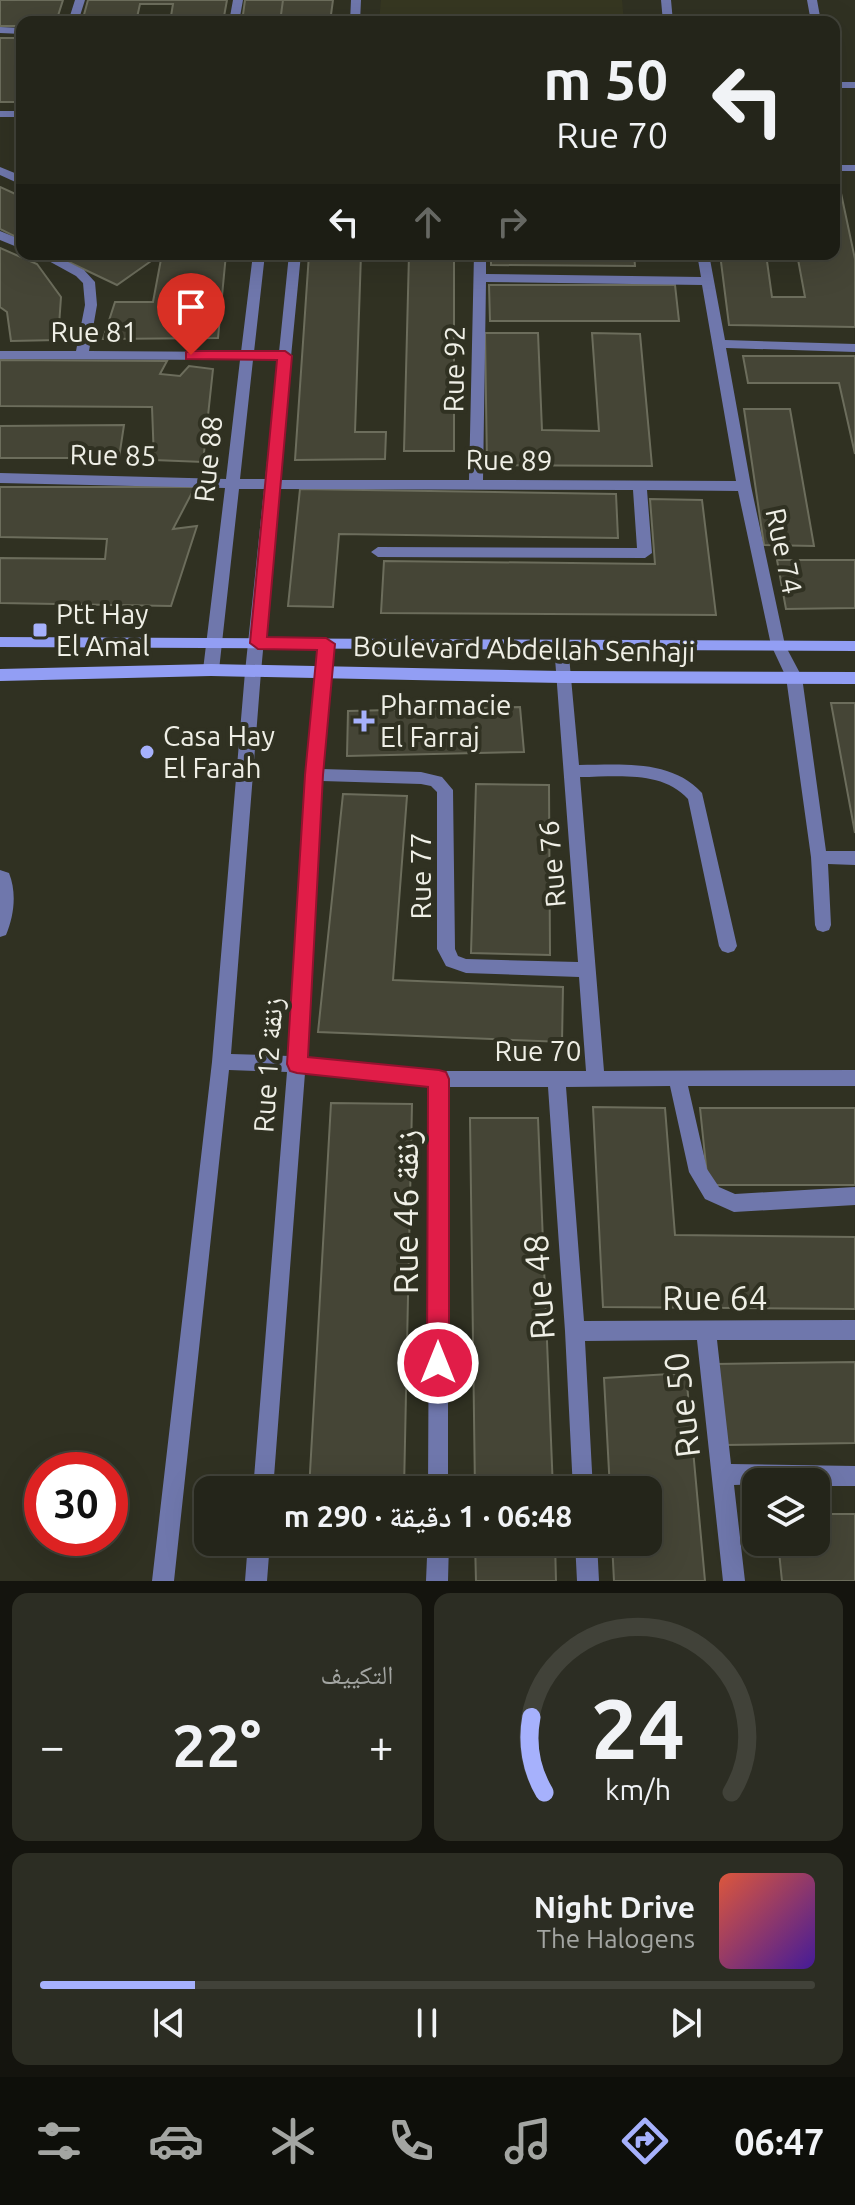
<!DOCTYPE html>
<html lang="ar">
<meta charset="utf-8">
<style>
body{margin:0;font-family:Ubuntu,"Noto Naskh Arabic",sans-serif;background:#2c2d23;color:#f1f3f6;direction:rtl;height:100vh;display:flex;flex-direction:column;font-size:30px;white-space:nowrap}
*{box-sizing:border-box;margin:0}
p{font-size:26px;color:#a3a5a2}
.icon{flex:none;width:44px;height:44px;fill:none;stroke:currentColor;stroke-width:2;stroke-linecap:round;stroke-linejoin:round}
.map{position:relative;height:1581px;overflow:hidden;direction:ltr}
.side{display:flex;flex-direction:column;gap:12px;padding:12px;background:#14140e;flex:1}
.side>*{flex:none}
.banner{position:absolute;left:16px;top:16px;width:824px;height:244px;border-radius:16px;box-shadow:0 8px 32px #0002,0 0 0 2px #414239;direction:rtl;background:#24251a;color:#f1f3f6;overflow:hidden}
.tools{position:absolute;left:742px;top:1468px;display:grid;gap:16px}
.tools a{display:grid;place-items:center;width:88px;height:88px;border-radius:16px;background:#24251a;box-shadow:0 8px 32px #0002,0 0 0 2px #414239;font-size:40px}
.speed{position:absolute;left:24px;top:1452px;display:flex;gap:16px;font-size:40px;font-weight:700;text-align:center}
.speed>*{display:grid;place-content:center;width:104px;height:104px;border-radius:50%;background:#24251a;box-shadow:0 8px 32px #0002,0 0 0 2px #414239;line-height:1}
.speed .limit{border:12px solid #d22;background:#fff;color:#111}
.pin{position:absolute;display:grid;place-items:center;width:68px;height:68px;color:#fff;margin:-82px -34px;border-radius:50% 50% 50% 0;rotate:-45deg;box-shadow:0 0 8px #0007}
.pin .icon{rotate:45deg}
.me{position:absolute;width:88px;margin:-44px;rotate:0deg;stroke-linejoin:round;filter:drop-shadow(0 0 6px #0008)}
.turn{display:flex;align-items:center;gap:28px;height:168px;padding:0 40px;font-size:36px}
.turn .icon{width:104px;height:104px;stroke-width:2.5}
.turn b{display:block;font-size:56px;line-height:68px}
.lanes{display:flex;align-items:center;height:76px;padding:0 40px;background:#0003;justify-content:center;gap:40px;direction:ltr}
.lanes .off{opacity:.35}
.big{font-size:60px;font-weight:600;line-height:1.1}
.side .card{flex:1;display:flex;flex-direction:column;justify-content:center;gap:12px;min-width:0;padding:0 28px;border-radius:16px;background:#2c2d23}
.side .dial{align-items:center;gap:0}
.dial svg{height:208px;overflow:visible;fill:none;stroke:#414239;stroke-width:7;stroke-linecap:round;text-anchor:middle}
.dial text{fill:#f1f3f6;stroke:none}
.song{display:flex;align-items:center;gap:24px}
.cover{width:96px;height:96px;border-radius:12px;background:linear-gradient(135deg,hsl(10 70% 55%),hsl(260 70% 35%))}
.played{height:8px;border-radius:4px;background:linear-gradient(90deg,#a6b1fc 20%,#414239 20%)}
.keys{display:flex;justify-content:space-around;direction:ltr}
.heat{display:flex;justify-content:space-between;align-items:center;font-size:44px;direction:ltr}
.side .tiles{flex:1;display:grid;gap:12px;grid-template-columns:1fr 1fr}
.card:last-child{grid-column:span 2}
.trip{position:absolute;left:194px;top:1476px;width:468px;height:80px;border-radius:16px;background:#24251a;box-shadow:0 8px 32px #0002,0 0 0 2px #414239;font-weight:600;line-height:80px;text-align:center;direction:rtl}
.menu{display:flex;height:128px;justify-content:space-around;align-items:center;background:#0e0f0a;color:#a3a5a2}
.menu .icon{width:56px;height:56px}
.menu .on{color:#a6b1fc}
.menu b{font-size:36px;color:#f1f3f6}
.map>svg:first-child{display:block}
.built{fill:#363721}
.building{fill:#454536;stroke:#6c6d5c;stroke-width:2}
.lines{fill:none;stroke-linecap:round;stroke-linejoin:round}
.street{fill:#6f77ac;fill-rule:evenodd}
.secondary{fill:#929ef4;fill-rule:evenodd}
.route{fill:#e11d48;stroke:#92132f;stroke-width:2}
.poi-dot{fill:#a6b1fc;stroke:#303122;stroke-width:3}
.labels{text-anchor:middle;stroke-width:8;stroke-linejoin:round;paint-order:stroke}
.street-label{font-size:28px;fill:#efefe6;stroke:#303122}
.poi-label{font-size:28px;fill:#efefe6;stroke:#303122;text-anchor:start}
.near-street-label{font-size:34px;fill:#efefe6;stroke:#303122}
</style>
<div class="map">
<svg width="855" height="1581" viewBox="0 0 855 1581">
<rect width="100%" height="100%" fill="#303122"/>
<!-- built -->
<path class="built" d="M381,0h241l2,22h-245z"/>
<!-- building -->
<path class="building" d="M0,0h63l-7,22h-34v4h-22z
M88,0h139l-4,22h-53l3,-18h-33l-4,18h-54z
M245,0h38l-3,22h-38z
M283,0h50l-3,22h-50z
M0,38h22v64h-22z
M834,179h4l17,80v68l-126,-2 -9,-71h46l6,43h33l-8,-43h37z
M0,187l22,10v43l-22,-11z
M0,248l37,16 24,33 -3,43 -47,1 -4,-29 -7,-5z
M52,254h92l10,5 -37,26z
M162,254h64l-8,84 -115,1 12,-37h38z
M309,254h52l-6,178h31l-1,27 -90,1z
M409,254h45v197h-50z
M491,254h143l1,12 -144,-1z
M489,285h186l4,36h-189z
M485,333h53l4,97 57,1 -7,-98 48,1 12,132 -165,-1z
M743,356h112v98l-16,-71h-91z
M0,360l167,1 -7,13 20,2 9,-10 24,3 -10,93 -49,-2 -2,-53 -152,-1z
M744,409h46l24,137 -50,-1z
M124,425l-5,33h-119v-32z
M0,487h195l-22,42 24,-3 -26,80 -171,-3v-45l105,1 2,-20 -107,-2z
M300,489l316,5 2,44 -279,-4 -6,73 -45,-1z
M650,499l52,1 14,115 -335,-2 3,-52 271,3z
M777,560h78v48l-69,1z
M831,703h24v130z
M520,707l4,45 -177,4 1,-45z
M476,784l73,1 1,170 -79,-2z
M343,794l64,2 -14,184 170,7 -1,55 -244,-10z
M331,1103l81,1 -8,386h-95z
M593,1107l72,1 10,127 180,2v72l-252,-2z
M700,1108h155v77h-147z
M470,1118h68l15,372h-78z
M855,1362v81l-131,2 -9,-81z
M686,1373l19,208h-91l-2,-39h36v-52h-38l-6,-112z
M816,1514h39v67h-73l-4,-39h38z
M475,1542h80l1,39h-80z"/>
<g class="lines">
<!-- street -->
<path class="street" d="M75,0h10l-7,22h-10z
M233,0h10l-4,22h-10z
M351,0h10l-1,22h-10z
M661,0h10l2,22h-10z
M807,0h10l4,22h-10z
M150,16h8l1,6h-10z
M0,27l22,1v6l-22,-1z
M834,82h21v6h-21z
M0,111h22v6h-22z
M834,165h21v6h-21z
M0,167l22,9v9l-22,-10z
M0,231l22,9v9l-22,-9z
M36,254h16l32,16 11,12 2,23 -8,46 152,1 12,-98h12l-11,98h25l10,-98h12l-22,226h190l5,-226h12v20l215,3 -4,-23h12l16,86 130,4v8l-129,-4 25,138 34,159 17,32 24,174h29v14l-27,-1 3,61 -2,5 -6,2 -6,-2 -2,-5 -4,-68 -25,-180 -15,-32 -33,-154 -91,-1 5,63 -7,5 -267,-1 -7,-5 7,-5 259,1 -4,-58 -355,-1 -17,183 -30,382 58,2 17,-281 13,-131 7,-5 7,5 -11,125 99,3 21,5 11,13 2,159 3,7 8,3 112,3 -24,-317 7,-5 7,5 11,120c42,0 92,-6 123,28l35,153 -3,5 -6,2 -6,-2 -3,-5 -31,-147c-26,-29 -72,-22 -108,-22l24,294 251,-1v16h-167l19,83 12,18 16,7 120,-7v18l-121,7 -29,-13 -16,-27 -19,-86 -104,1 18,234 271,-1v20h-138l14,124 124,2v20h-39v-4l-82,3 11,96h-22l-26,-241 -112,1 8,149h-20l-8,-159 -17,-244h-100v403h-20l2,-404 -125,-13 -32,417h-20l34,-418 -58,-2 -55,511h-22l60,-519 33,-390 19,-183h-25l-20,181 -8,6 -8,-6 22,-182 -225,-5v-10l226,6 14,-119 -240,-1v-8h76l9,-46 -2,-22 -7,-7zM486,282l216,3 34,196 -253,-1zM253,360h25l-13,119h-25zM322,781l99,3 10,2 6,6v157l9,17 20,7 113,4 7,94h-147l-133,-14z
M0,870l9,3c8,20 5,43 -3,62l-6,2z
M248,1542h201l-1,39h-22l1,-24 -158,-2 -2,26h-22z
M575,1542h22l2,39h-22z"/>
<!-- secondary -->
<path class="secondary" d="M0,637l855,4v10l-855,-4z
M211,664l351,7 293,1v12l-293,-1 -351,-7 -211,5v-12z"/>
</g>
<!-- route -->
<path class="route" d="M191,351h94l7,5 -25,281 59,1 9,6 -12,131 -15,282 131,13 7,2 3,7v284l-3,8 -8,4 -8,-4 -3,-8 1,-276 -131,-14 -7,-2 -3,-7 18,-289 12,-125 -59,-1 -8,-6 27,-283 -91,-1v-7z"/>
<!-- markers -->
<g class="poi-dot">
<rect x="32" y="622" width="16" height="16" rx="4"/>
<path d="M360 709h8v8h8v8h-8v8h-8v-8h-8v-8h8z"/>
<circle cx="147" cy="752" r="8"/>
</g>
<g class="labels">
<!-- street labels -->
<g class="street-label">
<text x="94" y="342">Rue 81</text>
<text transform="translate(454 369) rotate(-89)" y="10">Rue 92</text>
<text transform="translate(113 455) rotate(1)" y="10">Rue 85</text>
<text transform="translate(208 459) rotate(-84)" y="10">Rue 88</text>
<text transform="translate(509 460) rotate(1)" y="10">Rue 89</text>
<text transform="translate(784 551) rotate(78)" y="10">Rue 74</text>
<text transform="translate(524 649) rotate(1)" y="10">Boulevard Abdellah Senhaji</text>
<text transform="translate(552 864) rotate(-95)" y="10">Rue 76</text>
<text transform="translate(421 876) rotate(-90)" y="10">Rue 77</text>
<text x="538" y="1061">Rue 70</text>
<text transform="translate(268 1065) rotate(-86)" y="10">Rue 12 زنقة</text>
</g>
<!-- poi labels -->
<g class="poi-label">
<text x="56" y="624">Ptt Hay<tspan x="56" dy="32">El Amal</tspan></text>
<text x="380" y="715">Pharmacie<tspan x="380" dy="32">El Farraj</tspan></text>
<text x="163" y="746">Casa Hay<tspan x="163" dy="32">El Farah</tspan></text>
</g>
<!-- near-street labels -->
<g class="near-street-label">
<text transform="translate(406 1212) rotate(-90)" y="12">Rue 46 زنقة</text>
<text transform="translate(539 1287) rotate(-94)" y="12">Rue 48</text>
<text x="715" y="1310">Rue 64</text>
<text transform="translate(682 1405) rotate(-97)" y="12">Rue 50</text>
</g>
</g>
</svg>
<div class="tools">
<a><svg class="icon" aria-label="layers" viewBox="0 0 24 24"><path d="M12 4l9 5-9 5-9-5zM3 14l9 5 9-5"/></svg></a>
</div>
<div class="speed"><div class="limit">30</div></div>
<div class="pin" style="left:191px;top:355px;background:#d93025"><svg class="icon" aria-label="arrive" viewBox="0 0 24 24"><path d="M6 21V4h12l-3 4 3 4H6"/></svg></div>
<svg class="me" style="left:438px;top:1363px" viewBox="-20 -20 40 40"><circle r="17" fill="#e11d48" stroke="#fff" stroke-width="3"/><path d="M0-11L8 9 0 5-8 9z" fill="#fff"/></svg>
<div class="trip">06:48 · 1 دقيقة · 290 m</div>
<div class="banner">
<div class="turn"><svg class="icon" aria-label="left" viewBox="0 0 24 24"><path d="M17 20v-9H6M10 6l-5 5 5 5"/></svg><div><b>50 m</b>Rue 70</div></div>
<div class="lanes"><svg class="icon" aria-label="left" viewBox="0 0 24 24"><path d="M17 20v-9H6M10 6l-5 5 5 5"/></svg><svg class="icon off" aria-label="ahead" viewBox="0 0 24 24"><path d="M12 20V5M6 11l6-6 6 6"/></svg><svg class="icon off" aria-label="right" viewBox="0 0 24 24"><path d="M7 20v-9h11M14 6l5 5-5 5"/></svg></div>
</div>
</div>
<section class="side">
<div class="tiles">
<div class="card dial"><svg viewBox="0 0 100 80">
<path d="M14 69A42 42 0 1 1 86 69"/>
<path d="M14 69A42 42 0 0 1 9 40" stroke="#a6b1fc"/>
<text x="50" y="56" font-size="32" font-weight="700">24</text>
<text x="50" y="72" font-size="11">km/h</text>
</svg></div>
<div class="card"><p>التكييف</p>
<div class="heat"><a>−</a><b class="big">22°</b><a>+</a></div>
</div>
<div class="card">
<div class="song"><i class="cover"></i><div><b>Night Drive</b><p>The Halogens</p></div></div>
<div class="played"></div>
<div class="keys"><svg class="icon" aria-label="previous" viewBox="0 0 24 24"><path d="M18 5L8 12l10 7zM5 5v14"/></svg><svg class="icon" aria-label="pause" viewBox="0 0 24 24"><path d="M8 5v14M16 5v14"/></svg><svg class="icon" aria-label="next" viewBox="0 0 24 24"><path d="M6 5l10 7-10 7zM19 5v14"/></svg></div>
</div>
</div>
</section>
<nav class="menu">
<b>06:47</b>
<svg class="icon on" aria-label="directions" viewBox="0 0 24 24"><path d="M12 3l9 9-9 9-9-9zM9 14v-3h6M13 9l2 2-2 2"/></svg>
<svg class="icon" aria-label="music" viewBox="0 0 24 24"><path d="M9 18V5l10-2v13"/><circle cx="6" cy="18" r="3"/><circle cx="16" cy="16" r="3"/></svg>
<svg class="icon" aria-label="phone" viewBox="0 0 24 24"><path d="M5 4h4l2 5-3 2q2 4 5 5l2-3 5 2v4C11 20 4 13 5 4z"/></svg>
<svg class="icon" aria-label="climate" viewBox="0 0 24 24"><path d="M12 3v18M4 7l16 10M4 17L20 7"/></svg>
<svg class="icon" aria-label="car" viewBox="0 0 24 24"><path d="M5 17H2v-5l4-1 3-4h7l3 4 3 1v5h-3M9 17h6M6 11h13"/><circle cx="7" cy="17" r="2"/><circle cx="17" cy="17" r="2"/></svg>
<svg class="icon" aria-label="filters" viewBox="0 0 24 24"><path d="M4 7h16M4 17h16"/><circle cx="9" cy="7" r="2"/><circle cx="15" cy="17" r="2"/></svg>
</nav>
